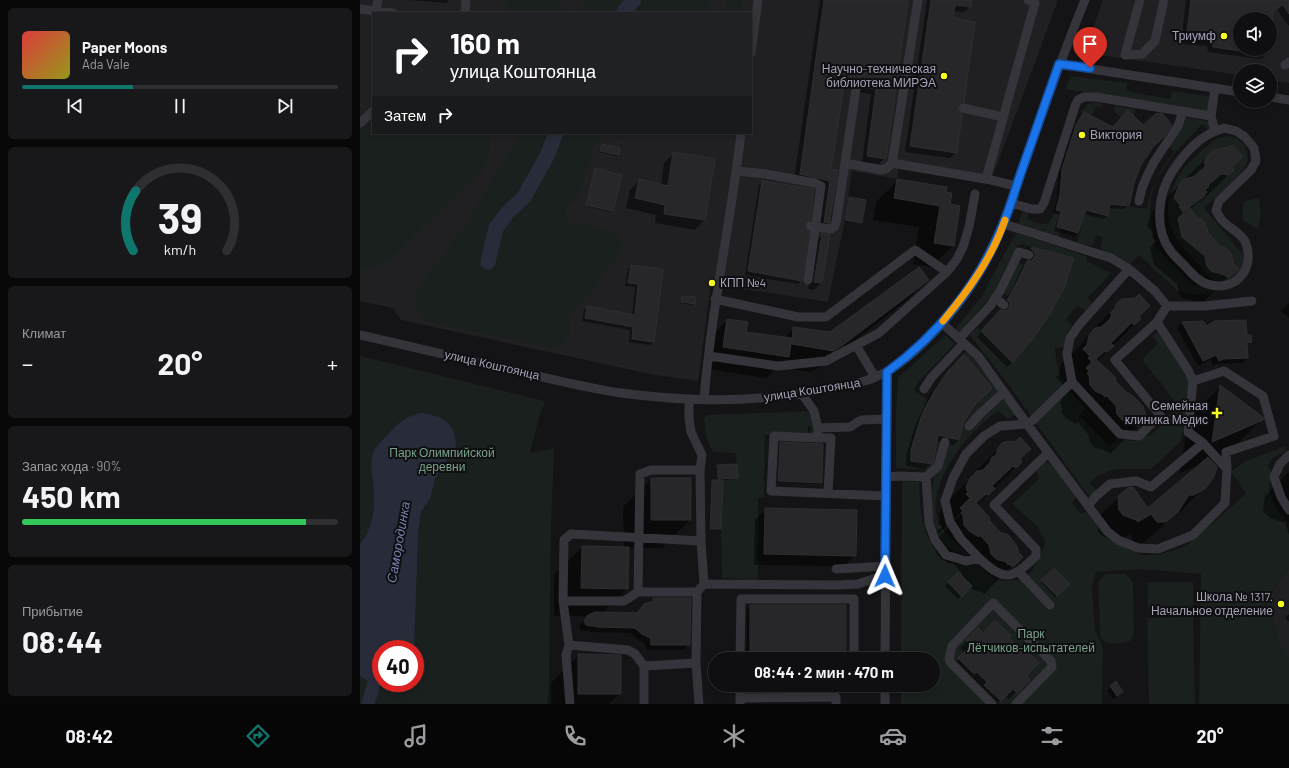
<!DOCTYPE html>
<html lang="ru">
<meta charset="utf-8">
<style>
body{margin:0;font-family:Barlow,sans-serif;background:#181719;color:#f1f3f6;height:100vh;display:flex;flex-direction:column;font-size:15px;white-space:nowrap}
*{box-sizing:border-box;margin:0}
p{font-size:13px;color:#9b9c9f}
.icon{flex:none;width:22px;height:22px;fill:none;stroke:currentColor;stroke-width:2;stroke-linecap:round;stroke-linejoin:round}
.map{position:relative;flex:1;overflow:hidden}
.sheet{display:flex;flex-direction:column;gap:8px;padding:8px;background:#080809;width:360px}
.sheet>*{flex:none}
.banner{position:absolute;left:12px;top:12px;width:380px;height:122px;border-radius:0px;box-shadow:0 2px 6px #0003,0 0 0 1px #2f2e30;background:#202124;color:#fff;overflow:hidden}
.fabs{position:absolute;left:873px;top:12px;display:grid;gap:8px}
.fabs a{display:grid;place-items:center;width:44px;height:44px;border-radius:50%;background:#0f0e10;box-shadow:0 2px 6px #0003,0 0 0 1px #2f2e30;font-size:20px}
.speed{position:absolute;left:12px;top:640px;display:flex;gap:8px;font-size:20px;font-weight:700;text-align:center}
.speed>*{display:grid;place-content:center;width:52px;height:52px;border-radius:50%;background:#0f0e10;box-shadow:0 2px 6px #0003,0 0 0 1px #2f2e30;line-height:1}
.speed .limit{border:6px solid #d22;background:#fff;color:#111}
.pin{position:absolute;display:grid;place-items:center;width:34px;height:34px;color:#fff;margin:-41px -17px;border-radius:50% 50% 50% 0;rotate:-45deg;box-shadow:0 0 4px #0007}
.pin .icon{rotate:45deg}
.me{position:absolute;width:44px;margin:-22px;rotate:1deg;stroke-linejoin:round;filter:drop-shadow(0 0 3px #0008)}
.turn{display:flex;align-items:center;gap:14px;height:84px;padding:0 12px;font-size:18px}
.turn .icon{width:52px;height:52px;stroke-width:2.5}
.turn b{display:block;font-size:28px;line-height:34px}
.then{display:flex;align-items:center;height:38px;padding:0 12px;background:#0003;gap:8px;font-size:15px}
.big{font-size:30px;font-weight:700;line-height:1.1}
.sheet .tile{flex:1;display:flex;flex-direction:column;justify-content:center;gap:6px;min-width:0;padding:0 14px;border-radius:6px;background:#181719}
.sheet .dial{align-items:center;gap:0}
.dial svg{height:104px;overflow:visible;fill:none;stroke:#2f2e30;stroke-width:7;stroke-linecap:round;text-anchor:middle}
.dial text{fill:#f1f3f6;stroke:none}
.song{display:flex;align-items:center;gap:12px}
.cover{width:48px;height:48px;border-radius:6px;background:linear-gradient(135deg,hsl(0 70% 55%),hsl(60 70% 35%))}
.played{height:4px;border-radius:2px;background:linear-gradient(90deg,#0f766e 35%,#2f2e30 35%)}
.keys{display:flex;justify-content:space-around;direction:ltr}
.heat{display:flex;justify-content:space-between;align-items:center;font-size:22px;direction:ltr}
.charge{height:6px;border-radius:3px;background:linear-gradient(90deg,#34c759 90%,#2f2e30 0)}
.trip{position:absolute;left:348px;top:652px;width:232px;height:40px;border-radius:20px;background:#0f0e10;box-shadow:0 2px 6px #0003,0 0 0 1px #2f2e30;font-weight:700;line-height:40px;text-align:center}
.dock{display:flex;height:64px;justify-content:space-around;align-items:center;background:#060606;color:#9b9c9f}
.dock .icon{width:28px;height:28px}
.dock .on{color:#0f766e}
.dock b{font-size:18px;color:#f1f3f6}
main{display:flex;flex:1;min-height:0}
.map>svg:first-child{display:block}
.built{fill:#201f22;fill-rule:evenodd}
.green{fill:#19201d;fill-rule:evenodd}
.water{fill:#282c3a}
.shadow{fill:#0007}
.lines{fill:none;stroke-linecap:round;stroke-linejoin:round}
.river{stroke:#282c3a;stroke-width:15}
.building{fill:#272629;stroke:#2f2d31}
.minor{stroke:#35343a;stroke-width:9}
.minor-bridge{stroke:#35343a;stroke-width:9}
.route-casing{stroke:#114b97;stroke-width:10}
.route{stroke:#1a73e8;stroke-width:7}
.slow{stroke:#f59e0b;stroke-width:7}
.poi-dot{fill:#f7ff21;stroke:#0f0e10;stroke-width:1.5}
.labels{text-anchor:middle;stroke-width:4;stroke-linejoin:round;paint-order:stroke}
.poi-label{font-size:12px;fill:#a5a3b7;stroke:#0f0e10;text-anchor:end}
.street-label{font-size:12px;fill:#a5a3b7;stroke:#0f0e10}
.park-label{font-size:12px;fill:#79a38b;stroke:#0f0e10}
.water-label{font-size:13px;font-style:italic;fill:#7781b5;stroke:#0f0e10}
</style>
<main>
<section class="sheet">
<div class="tile">
<div class="song"><i class="cover"></i><div><b>Paper Moons</b><p>Ada Vale</p></div></div>
<div class="played"></div>
<div class="keys"><svg class="icon" aria-label="previous" viewBox="0 0 24 24"><path d="M18 5L8 12l10 7zM5 5v14"/></svg><svg class="icon" aria-label="pause" viewBox="0 0 24 24"><path d="M8 5v14M16 5v14"/></svg><svg class="icon" aria-label="next" viewBox="0 0 24 24"><path d="M6 5l10 7-10 7zM19 5v14"/></svg></div>
</div>
<div class="tile dial"><svg viewBox="0 0 100 80">
<path d="M14 69A42 42 0 1 1 86 69"/>
<path d="M14 69A42 42 0 0 1 16 23" stroke="#0f766e"/>
<text x="50" y="56" font-size="32" font-weight="700">39</text>
<text x="50" y="72" font-size="11">km/h</text>
</svg></div>
<div class="tile"><p>Климат</p>
<div class="heat"><a>−</a><b class="big">20°</b><a>+</a></div>
</div>
<div class="tile"><p>Запас хода · 90%</p><b class="big">450 km</b><div class="charge"></div></div>
<div class="tile"><p>Прибытие</p><b class="big">08:44</b></div>
</section>
<div class="map">
<svg width="929" height="704" viewBox="0 0 929 704">
<rect width="100%" height="100%" fill="#141315"/>
<!-- built -->
<path class="built" d="M0,0h698l-68,184 -91,-17 -2,12 -45,-8 -7,49 -17,82 -117,-18 -13,97 -43,-6 -254,-55 -8,-12 -33,-7zM13,13h378v120h-378z
M743,0h186v83l-19,-3v-9h-30v4l-148,-21 -5,-9zM880,19h30v30h-30z
M929,569v90l-9,-12 -8,-32v-22l12,-19z"/>
<!-- green -->
<path class="green" d="M147,0h49l8,8 -6,5h-44l-10,-10z
M227,0h114l8,3 2,10h-130z
M368,0h14l-2,11 -14,-2z
M711,76l56,7 -1,8 44,8 2,-8 40,6 -2,17 -145,-25z
M736,102l7,2 -2,4 -5,-2 -5,10 -6,-4 -2,1 -2,-1 6,-8z
M755,106l21,3 -2,7 -6,-6 -7,8 -7,-7z
M826,117l21,4 5,6 -4,3 -6,-6 -27,29 -19,27 -5,17 -1,14 3,26 3,10 34,36 4,3 6,-3 15,9 -8,2h-15l-13,-2 -40,-37 -9,9 -30,-15 3,-12 -7,-2 -3,11 -16,-4 9,-32 22,6 2,-12 37,5c4,-23 12,-38 27,-57l-5,-5z
M13,119v14h116l1,17 -6,19 -97,92 -18,8h-9v-138z
M162,133h109v1l-7,5 -18,-5 -13,12 -14,50 -13,11 -2,9 4,7 15,1 9,4 17,2 9,4 3,8 -1,9 -5,8 -12,14 -15,23 -18,19v18l-11,13 -9,2 -127,-28 -8,-16 1,-9 3,-8 48,-63 28,-49z
M866,136c8,1 13,2 18,9 3,5 4,10 4,15 -2,12 -34,38 -44,48l42,50c-4,11 -9,26 -23,24 -12,0 -19,-12 -26,-19 -22,-23 -38,-43 -24,-76 5,-11 11,-21 21,-29 10,-9 19,-20 32,-22zM872,145l11,12 -11,10 2,3 -5,5 -5,-3 -3,4 -2,-2 -11,11 1,1 -4,4 2,2 -3,3v2l-7,5 -1,-1 -9,8 8,8 1,-1 9,8 -1,1 4,4 -1,2 14,16 2,-1 3,3h1l5,6 -1,1 3,4 -2,2 6,7 -9,9 -4,-3 -14,-4 -4,-5 -2,-10 -23,-19 -3,-14 1,-1 -3,-3 7,-6 -5,-6 2,-1 -7,-9 4,-3 -1,-2 3,-9 5,-4 8,-2 13,-11 -2,-2c7,-21 17,-9 28,-19z
M899,197l2,17 -3,15 -15,-8v-19z
M663,209l6,2 -2,8 10,4 11,1 8,-14 5,1 -4,16 4,2 -2,8 -41,-13z
M657,233l69,23 1,5 24,12 -23,25 5,6 -7,7 -9,-5 -11,13 6,6 -5,8 -2,14 -10,1c3,31 8,38 31,60l-7,8 30,30 12,-7 12,2 19,-7 10,-10 3,-8 9,-3 -1,-13 -11,-16 -18,-21v-6l14,-14 -6,-7 6,-5 32,48 -9,62 -30,28h-35l-19,7 -8,7 6,5 1,4 -3,3h-4l-4,-4 -74,-103 -41,-53 7,-7 37,35c26,-32 50,-64 60,-105l-52,-14 -4,1 -25,49 -34,39 -4,-4 27,-33 31,-58z
M658,263l7,2 -16,32 -6,-4z
M585,335l10,9 -37,38 -4,9 15,9c-10,19 -17,40 -18,61l22,3 5,-29 21,5c5,-21 18,-36 32,-52l-27,-34 3,-4 31,40 17,25 -7,4 -10,-8c-28,18 -73,73 -60,109 4,12 23,27 32,36 -7,-1 -16,-4 -22,-9 -13,-11 -19,-39 -17,-55 1,-5 2,-10 3,-15l-4,-7 -34,-2v-59l2,-31z
M0,356l185,45 -6,16 -9,36 24,-5 -3,79 -2,161 -2,16h-187zM21,649h34v34h-34z
M454,411l4,27 -53,-3 -1,63h-6v82l-36,-2 -1,-49 2,-49 15,-2 -1,-14 -2,-11 -22,-1 -7,-15 -2,-19 3,-3z
M925,446l1,4 -15,10 -3,6 3,4 -2,20 7,18 13,15v46l-5,5 -12,19v22l8,32 9,12v45h-90l2,-130 -61,-5 -44,3 -4,15 3,44 8,16 -1,57h-201v-19h32v-26h-32l1,-178 17,1c1,25 2,48 17,69 2,3 5,7 9,9 10,6 22,5 33,2l10,12 14,7 17,-1 13,-9 14,-28 -9,-17 -25,-22 27,-25 -3,-8 5,-8 8,-1 5,3 22,32 -4,6 9,11 7,-3 27,31 25,13h18l28,-9 60,-52 -15,-23 15,-10z
M746,574h19l5,4 3,6 1,48 -2,8c-8,3 -24,7 -30,-1 -1,-1 -2,-5 -2,-6l-2,-49 3,-6z
M788,582h45v26l-45,1z
M833,617l2,87h-46l-2,-86z"/>
<!-- water -->
<path class="water" d="M62,413c20,3 34,10 34,33l-21,33 -5,19 -9,14 -3,20 -4,117h-33c0,18 2,38 -7,55h-13l7,-23 -8,-5v-132c14,-15 16,-42 13,-62 -1,-10 -4,-23 2,-33 4,-6 11,-12 16,-18 9,-10 18,-16 31,-18z"/>
<!-- shadow -->
<path class="shadow" d="M49,0h40l-3,3z
M460,0h87l-22,158 -6,6 -17,-2 9,-68 -16,-2 -4,-4 -9,2 -12,80 7,1 -9,51 -5,6h-5l7,-42 -31,-6z
M567,0h44l-1,6 -6,6 -11,-1 -1,8 11,83 -7,6v44l-6,6 -45,-6z
M826,0h103v26l-12,-16 -5,4 -2,14v-9h-30v30h27l-1,5 -5,5 -53,-7 -1,-6 -26,-2z
M725,113l28,15 40,18 -13,19 -7,18 -5,23 -4,3 -16,-1 -1,8 -3,3 -20,-5 -6,19 -4,3 -20,-5 5,-16 -6,-2 4,-14 2,-26 14,-43z
M242,145l16,10 -2,1 -17,-4z
M313,154l31,66 -9,10 -40,-7 1,-8 -30,-7 4,-18 10,-10 21,5 3,-22z
M847,157l24,10 2,3 -28,28 -5,4h-2l-8,8 13,15 3,6 15,17 9,8 1,6 6,7 -37,36 -3,-3 -14,-4 -4,-4 -2,-10 -23,-19 -4,-18 6,-6 -4,-5 2,-2 -7,-8 5,-14z
M236,169l16,42 -1,1 -25,-6z
M538,180l47,13 4,12 4,41 -22,21 -18,-3 6,-37 -46,-7 3,-18z
M403,182l46,38 -5,4v5l4,3 -7,49 -3,3 -53,-9 14,-90z
M489,198l12,24 -2,1 -15,-2 4,-21z
M462,235l-1,48 -7,7 -6,-1 7,-47z
M672,248l41,11 -60,103 -6,5 -30,-30 18,-21 9,-5 1,-2 -3,-3 11,-19 9,-20 5,-5h3v-3l-4,-6z
M271,266l31,4 -9,72 -3,3 -21,-3 1,-12 -48,-9 2,-11 3,-3 45,8 3,-28 -10,-1 3,-17z
M567,280l-21,21 -86,66 -9,5 -34,-5 -11,11 -64,-10 4,-27 22,-21 17,13 39,5 10,-10 37,5z
M322,297l12,6 -1,2 -13,-2z
M762,300l18,19 -43,42 50,56 -37,37 -3,-3 -1,1 -2,-2 -10,-3 -4,-5 -2,-8 -10,-12 -2,2 -9,-5 -5,-6 -1,-10 -1,-1 2,-2 -4,-4 5,-11 -7,-8 3,-3 2,-10 22,-22 6,-8z
M929,303v15l-8,-7z
M843,322l3,5 40,9 5,6 -5,4 1,12 -5,5 -25,1 -4,2 -3,-7 -12,7 -21,-38 5,-5z
M598,360l17,45 -13,19 -3,16 -6,5 -17,-4 -4,21 -7,7 -19,-3v-10l9,-30 5,-11 9,-19 14,-18z
M860,387l42,32 -32,33 -20,8 -6,28 -22,22 -8,5 -30,28h-9l-5,-9 -14,9 -1,-2 -13,-5 -4,-5 -1,-13 22,-21 29,12 51,-44 -19,8 8,-54z
M450,426l1,5 -3,2v-6z
M420,443l41,39 -2,2 -42,-2 2,-37z
M644,443l17,19 -44,43 11,16 33,36 -37,37 -3,-3 -1,1 -10,-4 -12,11 -13,-13 13,-13 5,5 -1,-5 -10,-11 -2,2 -9,-5 -5,-6 -1,-10 -1,-1 31,-32 -1,-1 -30,29 -2,-2 10,-9 -4,-5 2,-1 -1,-5 3,-9 27,-27 1,-3z
M358,466l19,12 -1,1 -14,1 -2,49 -2,1h-9l2,-48 1,-1h5l-1,-13z
M929,472v63l-4,-12 -15,-5 -7,-7 2,-15z
M291,479l39,41 -28,28h-34l-1,41 -25,24 34,1 9,-9 4,-2 4,-4 36,45 -5,6h-38l-1,-7 -8,-4 -7,-6 -40,-1v-2l-6,1 -3,-1 -2,-3 2,-4 7,-7h-34v-41l28,-28 42,1 -1,-41z
M406,510l89,45 -11,11 -90,-1 1,-45z
M694,569l14,15 -13,13 -14,-15z
M390,606l95,53h-98v-50z
M929,614v8l-4,-4z
M623,634l24,4 9,54 -7,7 -4,-4 -9,9 -44,-38 13,-13 -5,-5 11,-12z
M219,655l41,38 -11,11h-58v-21z
M756,683l6,9 -9,7 -6,-9z"/>
<g class="lines">
<!-- river -->
<path class="river" d="M263,13l11,-13
M128,262l8,-34 12,-16 16,-15 23,-41 9,-23"/>
</g>
<!-- building -->
<path class="building" d="M464,0h84l-22,159 -19,-3 9,-67 -15,-2 -4,-4 -5,2 -8,-1 -13,85 7,1 -9,53 -5,-1 6,-41 -30,-7z
M571,0h41l-1,7 -16,-2 -2,13 22,4 -11,80 -5,2 -2,3 2,5 3,2 -5,39 -47,-7z
M831,0h98v14l-6,-9 -10,7 -1,7h-32v32l-27,-4 -1,-6 -26,-2z
M768,110l15,15 14,-12 6,1 9,11 -8,12 -11,10 -12,18 -7,18 -5,23 -19,-2 -2,12 -22,-6 -8,23 -21,-6 4,-16 -5,-1 4,-16 2,-25 14,-44 8,-13 29,15z
M242,144l18,4 -1,7 -19,-4z
M872,145l11,12 -11,10 2,3 -5,5 -6,-1 -3,1 -12,10 1,1 -4,4 2,2 -3,3 1,1 -16,11 10,13 2,-2 5,6 -2,1 4,5 -1,1 14,16 2,-1 4,3 5,6 -1,1 3,4 -2,2 7,7 -11,9 -3,-3 -14,-4 -4,-5 -2,-10 -23,-19 -4,-19 6,-5 -5,-6 2,-1 -7,-8 6,-15 5,-4 8,-2 13,-11 -2,-2 3,-8 7,-6 16,-3z
M313,152l42,7 -10,61 -41,-6 1,-9 -30,-7 4,-19 29,7z
M235,168l27,7 -9,36 -27,-6z
M537,179l50,8 -1,5 6,1 -2,11 10,2 -6,40 -20,-3 6,-37 -46,-8z
M402,181l52,8 -4,31 -4,2 -2,3 1,4 4,3 -7,49 -54,-10z
M489,197l17,3 -4,23 -17,-3z
M462,234l8,1 -8,48 -8,-1z
M672,247l42,11 -10,30 -14,26 -15,22 -22,27 -32,-32 19,-21 6,1 3,-3 1,-5 -3,-3 11,-20 9,-19h4l4,-4v-4l-4,-4z
M271,265l32,4 -9,73 -22,-3 1,-12 -48,-9 2,-12 48,9 3,-31 -10,-1z
M559,267l10,13 -86,65 -10,6 -41,-7 1,-17 37,5z
M779,294l11,12 -11,10 2,3 -7,6 -2,-3 -21,21 3,3 -7,6 -2,-1 -9,8 20,19 -1,2 11,12 7,4 10,10 2,8 4,3 -11,10 -2,-3 -2,1 -2,-3 -10,-2 -5,-6 -1,-8 -10,-11 -1,2 -3,-3 -7,-3 -5,-6 -1,-10 -2,-2 2,-2 -3,-3 6,-6 -4,-4 2,-2 -7,-7 4,-4 2,-10 6,-7 6,-1 8,-7 3,-5 -2,-2 5,-5 1,-4 6,-5 13,-1z
M322,296l14,1 -1,7 -14,-2z
M367,319l21,3 -2,10 46,6 -3,19 -66,-10z
M886,320l1,15h4l1,7 -5,1 1,15 -25,1 -4,2 -3,-6 -13,6 -21,-39 21,-1 4,5 8,-5z
M604,354l28,34 -17,17 -11,17 -5,18 -21,-5 -5,28 -1,1 -21,-3v-11l9,-30 5,-12 10,-18 13,-19z
M860,385l43,32v3l-51,22z
M660,437l11,12 -11,10 2,3 -6,6 -3,-2 -21,20 3,3 -7,6 -2,-1 -10,9 14,15 -1,2 11,12 8,3 9,11 2,7 4,4 -10,10 -4,-3 -1,1 -2,-3 -10,-3 -5,-5 -2,-9 -9,-10 -1,2 -10,-6 -5,-6 -1,-10 -2,-2 2,-2 -3,-3 10,-10 -4,-4 2,-2 -2,-5 4,-9 7,-7 6,-1 8,-9v-3l5,-3 2,-7 5,-6 13,-1z
M420,442l43,2 -1,39 -44,-2z
M848,457l9,10 -3,10 -9,12 -11,6h-5l-11,17 -12,10h-9l-6,-8 -13,8 -2,-2 -13,-5 -4,-5 -1,-14 10,-8 5,-1 15,21z
M377,464l1,14 -20,1 -1,-14z
M291,478h40v42h-40z
M352,480h11l-2,49h-11z
M405,508l92,2 -1,46 -92,-2z
M222,546l47,1 -1,42 -47,-1z
M694,568l16,16 -13,12 -16,-16z
M598,572l14,14 -10,11 -14,-15z
M293,598h38l-1,47h-39l-1,-7 -8,-4 -7,-6 -39,-1 -1,-1h-5l-4,-1 -2,-4 4,-6 7,-3 42,1 7,-9 9,-3z
M390,605h96v54h-96z
M635,620l16,16 -2,2 11,11 2,-3 17,17 -13,13 4,4 -13,13 -4,-4 -12,12 -17,-16 3,-3 -10,-10 -3,2 -16,-16 13,-13 -5,-5 12,-12 5,5z
M218,654l43,1v39h-43z
M756,681l7,11 -6,4 -7,-10z"/>
<g class="lines">
<!-- minor -->
<path class="minor" d="M18,0l-2,11 17,2
M780,0l-15,55 17,-1 13,-13 9,-41
M0,9l16,2
M105,13l1,-13
M391,53l7,-53
M699,64l181,28
M925,65l4,-3
M855,88l-4,28 4,15
M910,97l19,3
M603,108l40,9
M0,123l13,-12
M864,128l12,3 9,6 9,11 2,13 -5,9 -32,31 -3,10c2,2 3,5 5,8 5,7 19,13 24,22 11,25 -7,50 -34,44 -11,-2 -19,-11 -26,-19 -5,-5 -11,-10 -15,-16 -16,-22 -12,-56 2,-78 13,-20 28,-37 52,-44z
M485,163l11,-74
M532,163l99,17 25,6
M377,171l29,3 49,9 6,3 -13,94
M626,179l49,-176 -7,-3
M779,201l3,-13 5,-12 7,-14 24,-36 5,-15
M651,203l21,6h8l4,-6 31,-97 3,-6 6,-3h12l115,19
M644,224l107,34 18,11 26,22 12,15 -10,16 -42,38 45,55 -21,21 -19,-2 -48,-52 -5,-28 3,-16 9,-13 50,-56
M463,228l8,1 3,-2 2,-4 9,-60 37,7 5,-2 5,-5 26,-163
M635,298l9,7
M355,299l83,18h28l89,-67 32,22
M807,306h38l47,-5
M797,322l31,48 5,11 -5,51 15,11
M582,323l36,33 49,68 80,107 11,9 20,8 20,1 35,-14 32,-32 2,-34 -24,-26 -52,44 -15,-6 -26,3 -15,13 -7,9
M0,335c52,12 104,24 156,36 35,8 70,17 105,22 67,9 136,10 203,-4 22,-4 40,-5 60,-16 38,-20 80,-72 101,-110 19,-34 29,-72 42,-108 19,-52 37,-104 58,-155
M599,339l31,-33 10,-15 19,-39 10,3
M496,345l19,32
M349,356l69,10 48,-5 53,-28 68,-61 10,-13 6,-12 6,-20 6,-33
M833,381l31,-10 39,25 11,40 -48,16 1,17
M564,389l7,-11 33,-35
M442,394l12,17 4,17 32,-1 11,-7 25,-1
M344,400c7,-90 27,-178 37,-267
M609,426l11,-12 24,-22
M458,428v10l-44,-2 -3,55 115,5
M458,438h13l-3,55
M929,455l-9,9 -6,13 7,20 8,13
M526,477l12,-1 28,1 3,46 6,17 11,15 20,6 13,-3c26,25 33,21 57,-2v-7l-42,-44 54,-52
M566,477l12,-11 7,-24
M619,558l-18,-19 -11,-17 -5,-21 8,-23 13,-24 18,-18 16,-10 27,-2 5,-3 40,-39
M476,569l50,-3
M659,572l31,33
M344,584l134,1 20,-1 27,-9
M278,592l2,-118 11,-4h49
M337,592l-1,71 -52,3 -9,-12 -7,-4 -59,-5 -6,-44 1,-61 7,-6 130,7
M203,601h61l14,-9h59l7,-8 -3,-43 -1,-71 2,-15 -11,-23 -2,-14v-19
M209,645l-3,10 4,49
M380,659l1,-60h113v60
M525,659l2,-287
M336,663l3,41
M284,666v38
M380,698l96,-1v7
M380,704v-19
M525,704v-19
M632,704l-41,-41 -2,-4 3,-13 41,-43 58,58 1,6 -36,37"/>
<!-- minor-bridge -->
<path class="minor-bridge" d="M450,226l13,2"/>
</g>
<g class="lines">
<!-- route casing -->
<g class="route-casing">
<path id="route" d="M525,576l2,-204c51,-37 92,-88 116,-148 8,-18 13,-38 20,-57 12,-34 24,-68 36,-103l31,4"/>
</g>
<!-- route -->
<use href="#route" class="route"/>
<!-- slow -->
<path class="slow" d="M583,321c25,-30 49,-63 62,-101"/>
</g>
<!-- markers -->
<g class="poi-dot">
<circle cx="864" cy="36" r="4"/>
<circle cx="584" cy="76" r="4"/>
<circle cx="722" cy="135" r="4"/>
<circle cx="352" cy="283" r="4"/>
<path d="M855 407h4v4h4v4h-4v4h-4v-4h-4v-4h4z"/>
<circle cx="921" cy="604" r="4"/>
</g>
<g class="labels">
<!-- poi labels -->
<g class="poi-label">
<text x="856" y="40">Триумф</text>
<text x="576" y="73">Научно-техническая<tspan x="576" dy="14">библиотека МИРЭА</tspan></text>
<text x="730" y="139" text-anchor="start">Виктория</text>
<text x="360" y="287" text-anchor="start">КПП №4</text>
<text x="848" y="410">Семейная<tspan x="848" dy="14">клиника Медис</tspan></text>
<text x="913" y="601">Школа № 1317.<tspan x="913" dy="14">Начальное отделение</tspan></text>
</g>
<!-- street labels -->
<g class="street-label">
<text transform="translate(132 365) rotate(13)" y="4">улица Коштоянца</text>
<text transform="translate(452 390) rotate(-9)" y="4">улица Коштоянца</text>
</g>
<!-- park labels -->
<g class="park-label">
<text x="82" y="457">Парк Олимпийской<tspan x="82" dy="14">деревни</tspan></text>
<text x="671" y="638">Парк<tspan x="671" dy="14">Лётчиков-испытателей</tspan></text>
</g>
<!-- water labels -->
<g class="water-label">
<text transform="translate(38 542) rotate(-80)" y="5">Самородинка</text>
</g>
</g>
</svg>
<div class="fabs">
<a><svg class="icon" aria-label="sound" viewBox="0 0 24 24"><path d="M4 9h4l5-4v14l-5-4H4zM17 9q2 3 0 6"/></svg></a>
<a><svg class="icon" aria-label="layers" viewBox="0 0 24 24"><path d="M12 4l9 5-9 5-9-5zM3 14l9 5 9-5"/></svg></a>
</div>
<div class="speed"><div class="limit">40</div></div>
<div class="pin" style="left:730px;top:68px;background:#d93025"><svg class="icon" aria-label="arrive" viewBox="0 0 24 24"><path d="M6 21V4h12l-3 4 3 4H6"/></svg></div>
<svg class="me" style="left:525px;top:576px" viewBox="-20 -20 40 40"><path d="M0-17L14 15 0 8-14 15z" fill="#1a73e8" stroke="#fff" stroke-width="4"/></svg>
<div class="trip">08:44 · 2 мин · 470 m</div>
<div class="banner">
<div class="turn"><svg class="icon" aria-label="right" viewBox="0 0 24 24"><path d="M7 20v-9h11M14 6l5 5-5 5"/></svg><div><b>160 m</b>улица Коштоянца</div></div>
<div class="then">Затем<svg class="icon" aria-label="right" viewBox="0 0 24 24"><path d="M7 20v-9h11M14 6l5 5-5 5"/></svg></div>
</div>
</div>
</main>
<nav class="dock">
<b>08:42</b>
<svg class="icon on" aria-label="directions" viewBox="0 0 24 24"><path d="M12 3l9 9-9 9-9-9zM9 14v-3h6M13 9l2 2-2 2"/></svg>
<svg class="icon" aria-label="music" viewBox="0 0 24 24"><path d="M9 18V5l10-2v13"/><circle cx="6" cy="18" r="3"/><circle cx="16" cy="16" r="3"/></svg>
<svg class="icon" aria-label="phone" viewBox="0 0 24 24"><path d="M5 4h4l2 5-3 2q2 4 5 5l2-3 5 2v4C11 20 4 13 5 4z"/></svg>
<svg class="icon" aria-label="climate" viewBox="0 0 24 24"><path d="M12 3v18M4 7l16 10M4 17L20 7"/></svg>
<svg class="icon" aria-label="car" viewBox="0 0 24 24"><path d="M5 17H2v-5l4-1 3-4h7l3 4 3 1v5h-3M9 17h6M6 11h13"/><circle cx="7" cy="17" r="2"/><circle cx="17" cy="17" r="2"/></svg>
<svg class="icon" aria-label="filters" viewBox="0 0 24 24"><path d="M4 7h16M4 17h16"/><circle cx="9" cy="7" r="2"/><circle cx="15" cy="17" r="2"/></svg>
<b>20°</b>
</nav>
